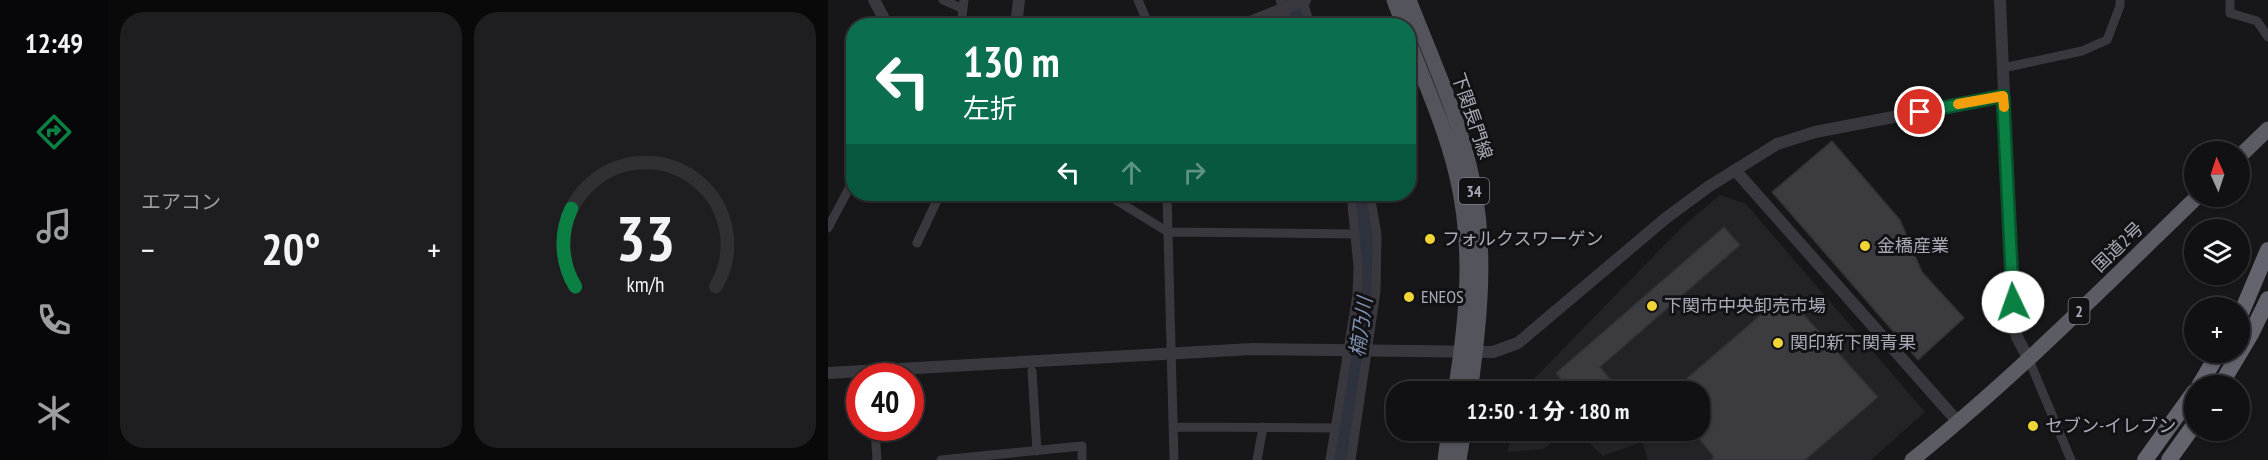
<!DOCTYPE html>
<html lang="ja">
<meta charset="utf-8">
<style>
body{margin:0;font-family:"PT Sans Narrow","Noto Sans JP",sans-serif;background:#1e1e21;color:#f1f3f6;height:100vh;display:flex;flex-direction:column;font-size:22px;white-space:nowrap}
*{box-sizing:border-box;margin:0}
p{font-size:20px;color:#9c9da0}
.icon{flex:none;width:33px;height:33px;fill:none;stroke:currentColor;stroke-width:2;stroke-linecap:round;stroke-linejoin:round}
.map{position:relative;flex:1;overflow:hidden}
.sheet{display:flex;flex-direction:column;gap:12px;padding:12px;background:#09090a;width:720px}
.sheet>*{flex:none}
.top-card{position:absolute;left:18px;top:18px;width:570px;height:183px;border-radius:24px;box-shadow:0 2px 4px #0004,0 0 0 2px #303033;background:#0b6e4f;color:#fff;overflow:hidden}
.needle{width:39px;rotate:357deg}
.buttons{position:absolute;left:1356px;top:141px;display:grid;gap:12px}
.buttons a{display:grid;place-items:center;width:66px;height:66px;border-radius:50%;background:#111013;box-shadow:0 2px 4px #0004,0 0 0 2px #303033;font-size:30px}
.speed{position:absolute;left:18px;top:363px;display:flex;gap:12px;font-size:30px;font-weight:700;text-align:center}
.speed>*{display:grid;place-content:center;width:78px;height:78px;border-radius:50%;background:#111013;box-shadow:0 2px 4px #0004,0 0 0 2px #303033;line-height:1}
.speed .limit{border:9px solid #d22;background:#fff;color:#111}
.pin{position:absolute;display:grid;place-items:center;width:51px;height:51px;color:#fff;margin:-26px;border:3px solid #fff;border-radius:50%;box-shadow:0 2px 6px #0007}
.me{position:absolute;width:66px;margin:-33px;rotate:357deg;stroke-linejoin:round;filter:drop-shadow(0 0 4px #0008)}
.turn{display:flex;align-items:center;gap:21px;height:126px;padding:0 18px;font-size:27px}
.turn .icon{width:78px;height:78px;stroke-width:2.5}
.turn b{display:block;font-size:42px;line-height:51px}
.lanes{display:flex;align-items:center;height:57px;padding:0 18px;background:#0003;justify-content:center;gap:30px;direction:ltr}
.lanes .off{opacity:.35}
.big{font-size:45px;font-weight:800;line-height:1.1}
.sheet .widget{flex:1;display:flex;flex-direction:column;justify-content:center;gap:9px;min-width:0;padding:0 21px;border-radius:24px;background:#1e1e21}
.sheet .dial{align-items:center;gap:0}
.dial svg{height:156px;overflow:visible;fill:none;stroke:#303033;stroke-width:7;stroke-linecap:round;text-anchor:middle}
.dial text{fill:#f1f3f6;stroke:none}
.heat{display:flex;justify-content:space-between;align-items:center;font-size:33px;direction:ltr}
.sheet .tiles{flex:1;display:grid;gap:12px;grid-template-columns:repeat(2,1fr)}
.trip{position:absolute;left:558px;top:381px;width:324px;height:60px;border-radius:24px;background:#111013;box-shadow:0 2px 4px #0004,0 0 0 2px #303033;font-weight:800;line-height:60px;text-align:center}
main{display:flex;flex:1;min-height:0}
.tabs{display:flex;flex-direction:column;width:108px;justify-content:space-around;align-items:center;background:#070608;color:#9c9da0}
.tabs .icon{width:42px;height:42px}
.tabs .active{color:#0b8043}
.tabs b{font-size:27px;color:#f1f3f6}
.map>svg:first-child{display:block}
.built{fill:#232226}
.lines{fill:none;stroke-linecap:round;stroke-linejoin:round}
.river{stroke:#2d323d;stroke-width:18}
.building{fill:#3c3c40;stroke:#313135;stroke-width:1.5}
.minor{stroke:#38383e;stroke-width:9}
.tertiary{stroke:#38383e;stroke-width:12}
.primary{stroke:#54545c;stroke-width:15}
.trunk{stroke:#5c5c65;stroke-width:15}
.motorway{stroke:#64646e;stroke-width:16}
.route-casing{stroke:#07532c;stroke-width:15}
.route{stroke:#0b8043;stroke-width:10}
.slow{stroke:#f59e0b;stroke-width:10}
.poi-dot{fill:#f1d536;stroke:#121114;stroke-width:2}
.labels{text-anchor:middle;stroke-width:6;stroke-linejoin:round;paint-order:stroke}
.shield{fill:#121114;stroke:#7c7d87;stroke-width:1.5}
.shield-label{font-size:16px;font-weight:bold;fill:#a9abb8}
.street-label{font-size:18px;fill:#a9abb8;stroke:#121114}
.poi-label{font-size:18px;fill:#a9abb8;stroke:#121114;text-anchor:start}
.water-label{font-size:20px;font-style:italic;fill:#8092b3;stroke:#121114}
</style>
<main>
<nav class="tabs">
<b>12:49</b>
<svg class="icon active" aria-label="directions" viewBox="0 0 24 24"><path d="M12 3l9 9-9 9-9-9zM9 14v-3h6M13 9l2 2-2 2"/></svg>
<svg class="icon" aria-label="music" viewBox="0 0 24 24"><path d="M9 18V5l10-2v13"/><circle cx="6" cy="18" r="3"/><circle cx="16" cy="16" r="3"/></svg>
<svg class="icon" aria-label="phone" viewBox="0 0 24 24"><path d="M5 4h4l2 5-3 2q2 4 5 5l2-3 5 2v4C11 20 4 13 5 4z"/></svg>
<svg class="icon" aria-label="climate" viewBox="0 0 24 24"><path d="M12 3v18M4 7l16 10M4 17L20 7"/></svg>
</nav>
<section class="sheet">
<div class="tiles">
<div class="widget"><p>エアコン</p>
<div class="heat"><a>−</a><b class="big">20°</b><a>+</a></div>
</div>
<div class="widget dial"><svg viewBox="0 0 100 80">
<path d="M14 69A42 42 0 1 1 86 69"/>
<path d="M14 69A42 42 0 0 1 12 29" stroke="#0b8043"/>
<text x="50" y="56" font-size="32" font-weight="700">33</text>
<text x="50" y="72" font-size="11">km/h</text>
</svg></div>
</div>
</section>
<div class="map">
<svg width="1440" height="460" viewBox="0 0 1440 460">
<rect width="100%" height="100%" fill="#171619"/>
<!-- built -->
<path class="built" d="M892,195l26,9 179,208 -54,48h-223l-6,-18 -39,14 -18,-17 -26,-1 -16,11 -35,3 3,-21 189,-1v-38l-178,-1 160,-164z"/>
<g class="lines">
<!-- river -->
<path class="river" d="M462,0l10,26
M512,460l27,-170c1,-32 0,-65 -7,-96"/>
</g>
<!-- building -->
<path class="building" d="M1004,141l68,79 22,52 42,46 -46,42 -146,-168z
M896,227l16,18 -140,122 21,25h-50l-15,-19z
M957,294l93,103 -73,63h-94l3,-3 -22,-27h8v-38h-29z"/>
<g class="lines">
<!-- minor -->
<path class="minor" d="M115,0l20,9
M310,0l11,26
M452,0l10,26
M475,0l7,26
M1402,0v13l27,8 11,16
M133,26l3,-26
M1175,68l79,-17 25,-11 13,-34v-6
M278,194l62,38 187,2
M339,194l7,266
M0,228l26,-49
M89,243l23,-49
M1201,360l42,100
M204,371l5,80
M345,427l161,1
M47,428l2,32
M113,460l141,-14v14
M429,460l6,-33
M502,460l27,-165 1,-28 -7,-73
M523,460l25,-169 1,-56 -7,-41"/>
<!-- tertiary -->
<path class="tertiary" d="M46,0l14,26
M1172,0l14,325 3,12 12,23
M188,26l3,-26
M412,26l65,-26
M907,170l223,252
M0,373l424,-24 241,3 25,-9 148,-125 42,-31 69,-43 38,-12 188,-36"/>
<!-- primary -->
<path class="primary" d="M566,0l10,26
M581,0c23,59 51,119 64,182 14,69 7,140 -3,210
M580,39c17,44 37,88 48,134 18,72 11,146 -1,219
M617,460l4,-30
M631,460l5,-30"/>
<!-- trunk -->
<path class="trunk" d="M1412,156l28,-27
M1084,460c101,-81 192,-173 286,-264"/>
<!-- motorway -->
<path class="motorway" d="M1412,316l28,-66
M1371,386l20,-34
M1392,386l31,-52 17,-35
M1317,460l49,-68
M1341,460l25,-35"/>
</g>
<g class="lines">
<!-- route casing -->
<g class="route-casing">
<path id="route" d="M1092,112l83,-16 10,206"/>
</g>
<!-- route -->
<use href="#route" class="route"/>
<!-- slow -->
<path class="slow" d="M1130,104l45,-8 1,11"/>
</g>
<!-- markers -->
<g class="poi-dot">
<circle cx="602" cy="239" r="6"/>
<circle cx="1037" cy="246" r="6"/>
<circle cx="581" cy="297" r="6"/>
<circle cx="824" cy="306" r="6"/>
<circle cx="950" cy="343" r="6"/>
<circle cx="1205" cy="426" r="6"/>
</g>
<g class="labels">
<!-- shield labels -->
<g class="shield">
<rect x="631" y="178" width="30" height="26" rx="4.5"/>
<rect x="1240.5" y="298" width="21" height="26" rx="4.5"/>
</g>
<g class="shield-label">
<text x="646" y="197">34</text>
<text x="1251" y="317">2</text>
</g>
<!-- street labels -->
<g class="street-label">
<text transform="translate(644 116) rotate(71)" y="6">下関長門線</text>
<text transform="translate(1290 247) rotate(-44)" y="6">国道2号</text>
</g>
<!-- poi labels -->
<g class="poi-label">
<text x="614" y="245">フォルクスワーゲン</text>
<text x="1049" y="252">金橋産業</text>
<text x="593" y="303">ENEOS</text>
<text x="836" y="312">下関市中央卸売市場</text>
<text x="962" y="349">関印新下関青果</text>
<text x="1217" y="432">セブン-イレブン</text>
</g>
<!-- water labels -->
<g class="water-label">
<text transform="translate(533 327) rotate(-82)" y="7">楠乃川</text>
</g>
</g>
</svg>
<div class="buttons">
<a><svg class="needle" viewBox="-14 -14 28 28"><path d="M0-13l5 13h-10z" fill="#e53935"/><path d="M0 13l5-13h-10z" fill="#9c9da0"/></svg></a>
<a><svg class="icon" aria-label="layers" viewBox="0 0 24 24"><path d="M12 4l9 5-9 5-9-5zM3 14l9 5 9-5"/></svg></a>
<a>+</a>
<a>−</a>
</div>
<div class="speed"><div class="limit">40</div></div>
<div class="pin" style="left:1092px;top:112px;background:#d93025"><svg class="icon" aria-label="arrive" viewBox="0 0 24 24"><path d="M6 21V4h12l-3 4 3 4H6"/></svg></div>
<svg class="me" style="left:1185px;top:302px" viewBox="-20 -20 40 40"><circle r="19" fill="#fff"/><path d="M0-13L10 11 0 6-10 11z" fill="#0b8043"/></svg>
<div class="trip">12:50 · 1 分 · 180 m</div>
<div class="top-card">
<div class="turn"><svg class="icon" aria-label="left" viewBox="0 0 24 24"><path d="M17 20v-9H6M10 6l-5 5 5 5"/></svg><div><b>130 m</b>左折</div></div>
<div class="lanes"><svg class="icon" aria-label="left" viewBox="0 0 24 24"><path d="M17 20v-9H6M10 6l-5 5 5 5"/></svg><svg class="icon off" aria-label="ahead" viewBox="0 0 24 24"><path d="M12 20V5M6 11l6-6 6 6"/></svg><svg class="icon off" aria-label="right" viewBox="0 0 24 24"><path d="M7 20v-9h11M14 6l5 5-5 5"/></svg></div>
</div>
</div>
</main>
